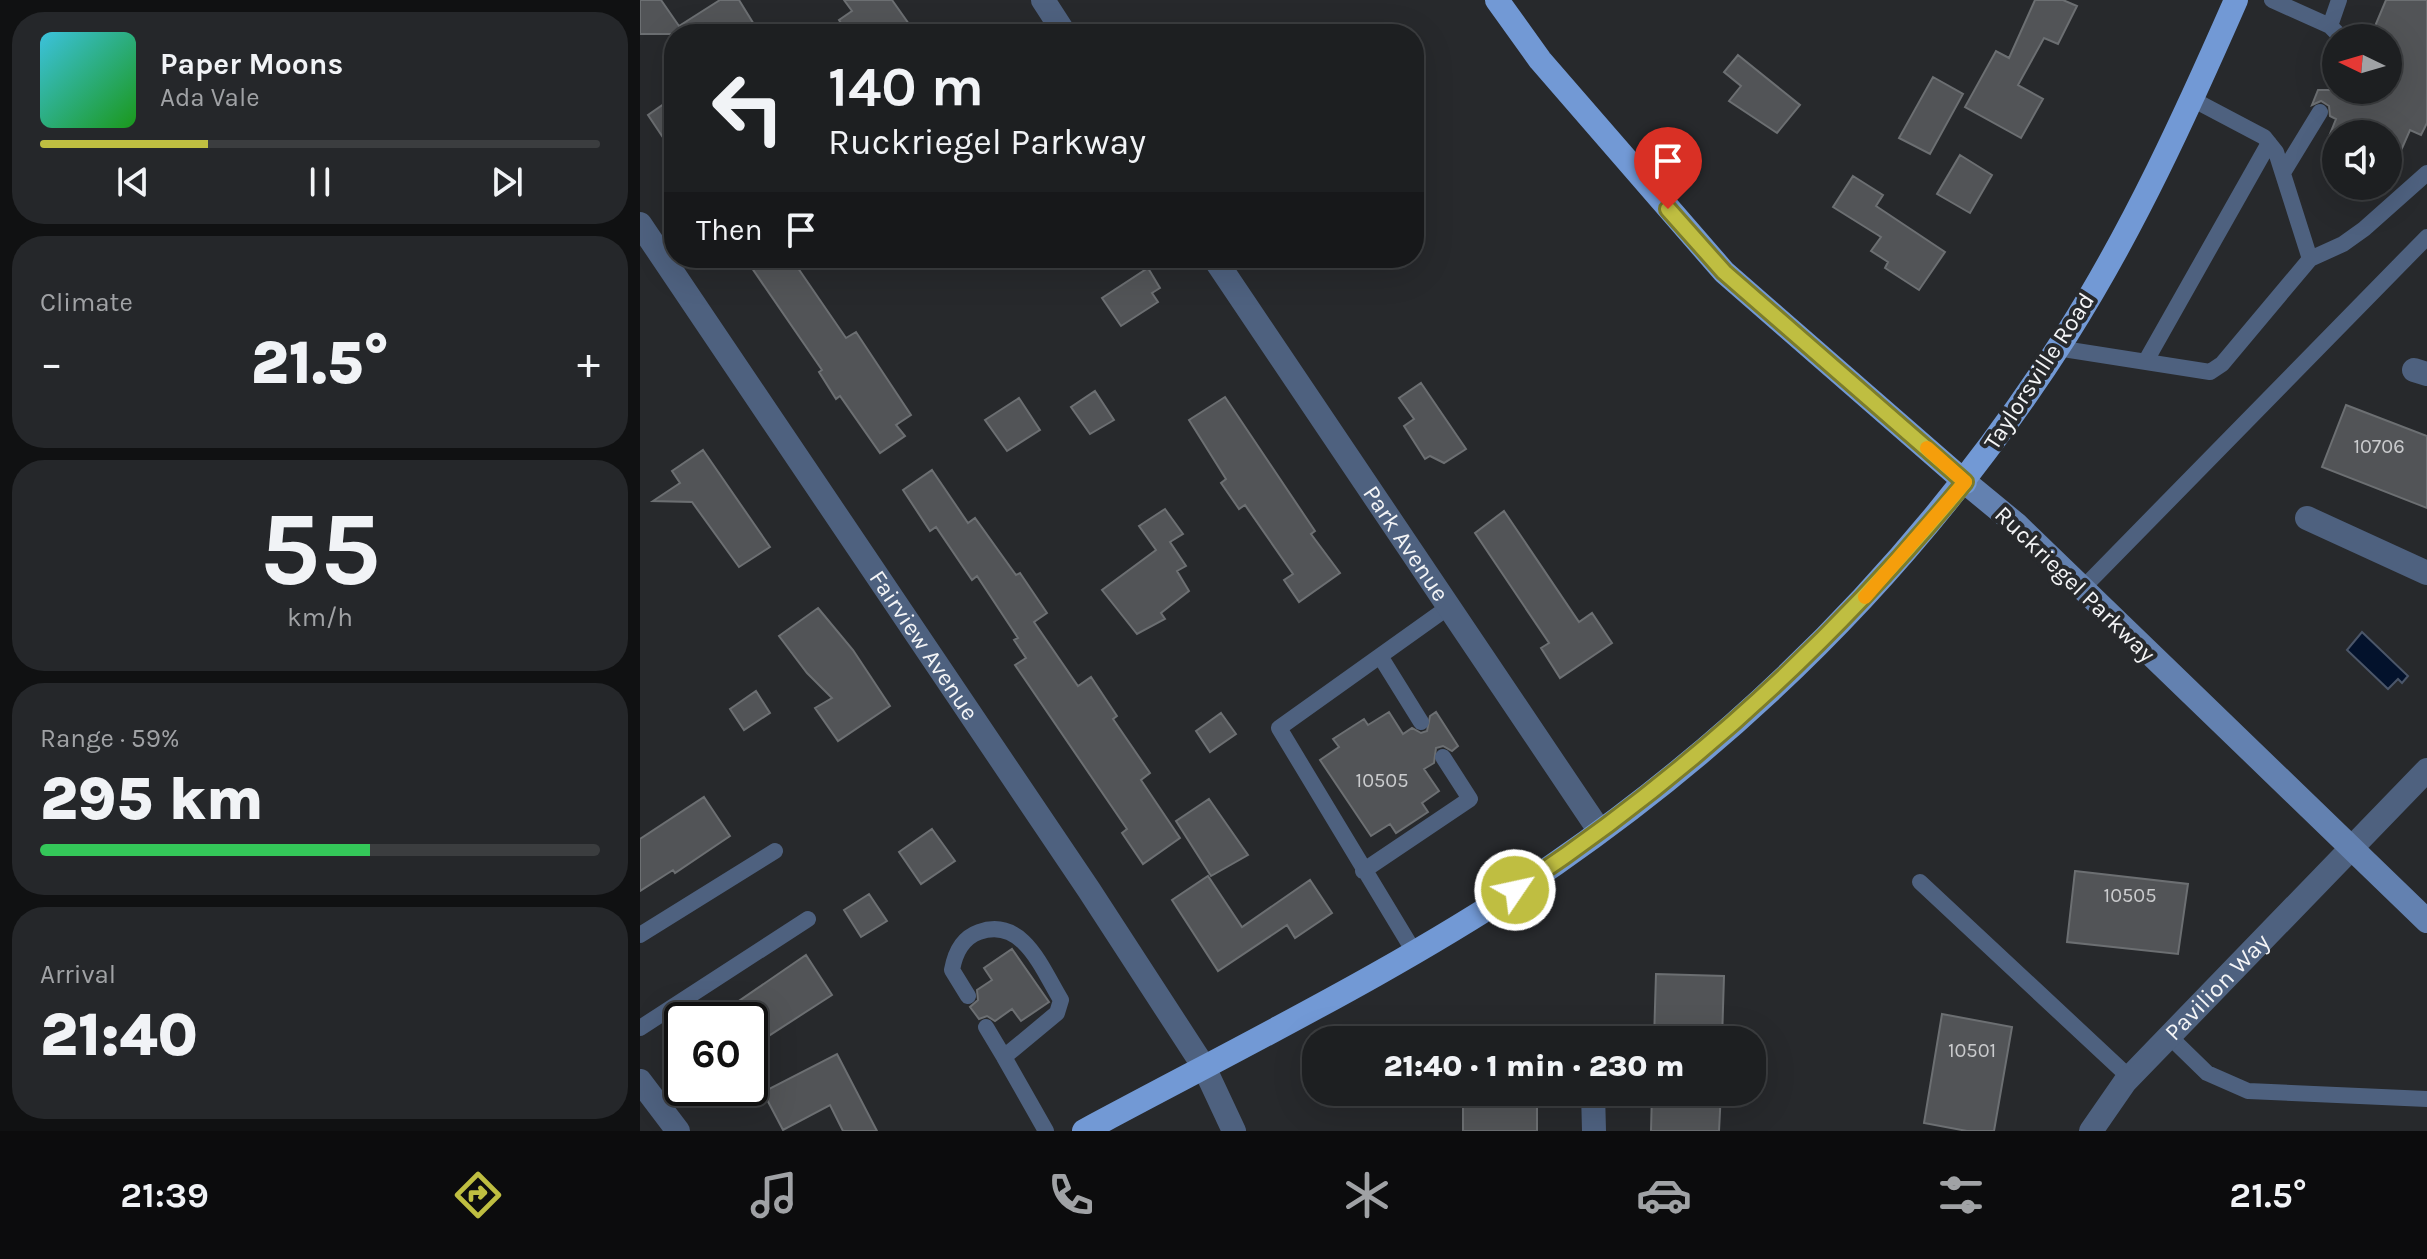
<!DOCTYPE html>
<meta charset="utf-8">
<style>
body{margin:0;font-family:Karla,sans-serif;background:#25272a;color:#f1f3f6;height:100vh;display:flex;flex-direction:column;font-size:30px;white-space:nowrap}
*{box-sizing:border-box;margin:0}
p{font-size:26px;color:#a0a2a5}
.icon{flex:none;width:44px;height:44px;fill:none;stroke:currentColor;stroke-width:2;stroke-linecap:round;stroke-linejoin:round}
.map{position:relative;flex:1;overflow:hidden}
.sheet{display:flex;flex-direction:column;gap:12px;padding:12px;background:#101112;width:640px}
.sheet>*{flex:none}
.hud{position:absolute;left:24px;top:24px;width:760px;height:244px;border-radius:32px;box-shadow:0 8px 32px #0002,0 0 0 2px #3b3d3f;background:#1d1f21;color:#f1f3f6;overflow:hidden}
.needle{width:52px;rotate:275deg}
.tools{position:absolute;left:1682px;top:24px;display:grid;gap:16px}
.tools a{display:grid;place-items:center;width:80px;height:80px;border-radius:50%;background:#1d1f21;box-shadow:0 8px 32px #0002,0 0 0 2px #3b3d3f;font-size:40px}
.speed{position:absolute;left:24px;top:1002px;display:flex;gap:16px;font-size:40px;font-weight:700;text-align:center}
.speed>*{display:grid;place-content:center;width:104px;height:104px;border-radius:50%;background:#1d1f21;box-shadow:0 8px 32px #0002,0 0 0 2px #3b3d3f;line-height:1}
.speed .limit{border:4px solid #111;border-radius:12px;background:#fff;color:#111}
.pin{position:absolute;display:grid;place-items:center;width:68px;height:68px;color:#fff;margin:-82px -34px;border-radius:50% 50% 50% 0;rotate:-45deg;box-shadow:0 0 8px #0007}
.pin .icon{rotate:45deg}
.me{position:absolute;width:88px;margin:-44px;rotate:56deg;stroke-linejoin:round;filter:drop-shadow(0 0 6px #0008)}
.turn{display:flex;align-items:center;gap:28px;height:168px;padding:0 32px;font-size:36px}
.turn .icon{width:104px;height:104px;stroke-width:2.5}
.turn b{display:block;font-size:56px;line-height:68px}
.then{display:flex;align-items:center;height:76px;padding:0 32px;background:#0003;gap:16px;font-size:30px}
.big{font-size:60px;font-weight:800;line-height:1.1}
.sheet .card{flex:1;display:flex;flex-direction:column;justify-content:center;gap:12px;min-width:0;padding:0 28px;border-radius:32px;background:#25272a}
.sheet .dial{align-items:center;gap:0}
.dial b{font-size:104px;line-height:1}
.song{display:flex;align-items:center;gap:24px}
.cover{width:96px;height:96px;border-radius:12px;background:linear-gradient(135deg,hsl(190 70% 55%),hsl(120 70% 35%))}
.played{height:8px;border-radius:4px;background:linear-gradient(90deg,#bfbe41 30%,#3b3d3f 30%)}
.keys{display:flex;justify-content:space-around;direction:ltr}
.heat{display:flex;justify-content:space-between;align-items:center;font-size:44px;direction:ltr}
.charge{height:12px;border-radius:6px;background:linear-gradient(90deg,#34c759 59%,#3b3d3f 0)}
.trip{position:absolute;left:662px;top:1026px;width:464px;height:80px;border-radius:32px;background:#1d1f21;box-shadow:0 8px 32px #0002,0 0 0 2px #3b3d3f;font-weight:800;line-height:80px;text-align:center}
.menu{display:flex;height:128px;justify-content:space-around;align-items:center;background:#0c0c0d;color:#a0a2a5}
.menu .icon{width:56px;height:56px}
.menu .selected{color:#bfbe41}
.menu b{font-size:36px;color:#f1f3f6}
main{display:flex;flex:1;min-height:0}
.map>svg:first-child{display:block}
.water{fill:#03122c;stroke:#4b5669;stroke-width:2}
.building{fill:#525457;stroke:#6c6f72;stroke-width:2}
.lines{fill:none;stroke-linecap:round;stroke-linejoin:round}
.lane{stroke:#4e617f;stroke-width:16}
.street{stroke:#4e617f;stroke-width:24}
.secondary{stroke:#6381b0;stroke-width:24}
.primary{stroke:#7299d5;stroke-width:24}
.route-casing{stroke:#7c7c2a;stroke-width:20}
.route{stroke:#bfbe41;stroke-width:14}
.slow{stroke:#f59e0b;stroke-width:14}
.labels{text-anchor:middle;stroke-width:8;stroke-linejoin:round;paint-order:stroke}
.number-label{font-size:20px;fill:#cbccce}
.street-label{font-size:24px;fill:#f3f4f6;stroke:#27292c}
</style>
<main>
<section class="sheet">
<div class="card">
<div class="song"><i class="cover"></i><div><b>Paper Moons</b><p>Ada Vale</p></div></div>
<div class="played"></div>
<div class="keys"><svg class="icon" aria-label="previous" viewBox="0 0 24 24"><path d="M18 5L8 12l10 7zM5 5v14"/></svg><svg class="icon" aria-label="pause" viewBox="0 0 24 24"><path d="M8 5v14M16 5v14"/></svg><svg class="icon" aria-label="next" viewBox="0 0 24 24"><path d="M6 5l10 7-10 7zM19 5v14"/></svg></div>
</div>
<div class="card"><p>Climate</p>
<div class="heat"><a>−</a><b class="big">21.5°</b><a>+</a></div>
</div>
<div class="card dial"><b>55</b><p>km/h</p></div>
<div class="card"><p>Range · 59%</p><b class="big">295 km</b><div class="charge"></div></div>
<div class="card"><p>Arrival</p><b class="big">21:40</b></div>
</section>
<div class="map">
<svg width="1787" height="1131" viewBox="0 0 1787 1131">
<rect width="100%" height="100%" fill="#27292c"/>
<!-- water -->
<path class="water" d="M1722,632l46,44 -6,7 -4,-4 -10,10 -41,-39z"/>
<!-- building -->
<path class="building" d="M0,0h21l18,26 41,-26h19l16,26 -12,8h-103z
M204,0h48l24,34h-68l-9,-14 13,-9z
M1395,0h28l14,6 -19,38 -14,-6 -26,47 25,14 -22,39 -56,-31 31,-56 13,7z
M1746,0h41v123l-6,12 -11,-5 -22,50v-46h-58l6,-15 -6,-3 -1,-10 -8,-5 -9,4 6,-15h70v-52h-18z
M1098,55l62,50 -23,28 -48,-32 12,-15 -17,-14z
M1293,77l30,17 -33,60 -31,-16z
M34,97v57l-26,-39z
M1320,155l32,20 -22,38 -33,-19z
M1213,176l30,19 -7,11 69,46 -26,38 -34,-22 3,-6 -17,-11 10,-14 -48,-30z
M105,258h46l55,80 10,-6 55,83 -15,10 9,11 -25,17 -40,-57 -4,3 -17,-27 3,-2z
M508,268l12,20 -8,5 6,9 -37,24 -19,-28z
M781,383l45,66 -22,14 -14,-7 -5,3 -21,-33 10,-7 -15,-21z
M455,391l19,29 -24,14 -19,-27z
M585,397l90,134 -4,3 29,39 -41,29 -15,-22 9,-6 -48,-69 -6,4 -18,-26 5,-4 -37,-59z
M379,398l21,32 -33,21 -22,-31z
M1706,405l81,31v72l-105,-41z
M63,450l67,97 -31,20 -47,-65 -39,-1 27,-18 -8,-12z
M292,470l36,53 7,-5 41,57 4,-2 27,40 -13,9 44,64 13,-9 26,39 -4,3 37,54 -9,7 39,58 -37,26 -21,-31 5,-4 -112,-164 11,-7 -12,-18 4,-2 -41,-62 -5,4 -36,-53 -6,4 -27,-41z
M525,509l18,25 -13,8 16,24 -9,5 12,20 -28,22 4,6 -28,15 -35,-44 54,-40 -17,-24z
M864,511l75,111 13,-9 20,30 -52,35 -19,-30 8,-5 -74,-110z
M178,608l35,42 37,56 -52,35 -23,-33 17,-10 -25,-25 -28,-37z
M116,691l14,22 -26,17 -14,-21z
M749,712l14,22 9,-6 9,5 6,-2 3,-15 6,-4 22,34 -6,5 -9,-5 -7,2 -2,15 -10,6 15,22 -17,12 6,9 -32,21 -6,-9 -19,12 -51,-76 19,-13 -6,-8 31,-20 4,6z
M581,713l15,21 -26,18 -14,-21z
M64,797l26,39 -55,37 -2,-3 -33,21v-52z
M569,799l39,56 -37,21 -35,-55z
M292,829l23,32 -34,23 -22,-32z
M1435,871l113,13 -10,70 -111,-12z
M568,876l34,51 68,-47 22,33 -37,25 -8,-13 -69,46 -46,-71z
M229,894l18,27 -26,16 -17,-27z
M372,949l37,53 -28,19 -9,-12 -17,12 -8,-5 -8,3 -9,-12 8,-7 -1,-10 15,-10 -8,-12z
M166,955l26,40 -82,53v-28h-39z
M1016,974l68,2 -2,64h-68z
M1302,1014l70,13 -18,104h-27l-43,-8z
M197,1054l40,77h-34l-13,-26 -47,25 -20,-38z
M823,1092h74v39h-74z
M1012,1092h69l-2,39h-68z"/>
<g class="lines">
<!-- lane -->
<path class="lane" d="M1632,0l58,26 12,12
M1690,26l9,-26
M1552,99l72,38 12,15 34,107
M1644,171l36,-59
M1417,348l153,24 12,-8 88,-105 33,-15 21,-15 63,-56
M1507,359l122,-216
M1441,590l346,-353
M740,656l41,66
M723,871l107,-72 -27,-42
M1280,882l209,195
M0,935l135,-84
M773,950l-134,-222 171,-122
M328,996l-16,-26c3,-17 10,-32 27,-38 44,-16 63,37 82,68l-4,13 -53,44 -18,-30
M0,1028l168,-109
M1529,1036l38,37 41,18 179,8
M364,1057l42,74"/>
<!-- street -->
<g class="street">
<path d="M403,0l22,34"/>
<path id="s1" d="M0,224l449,666 115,177 30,64"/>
<path id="s2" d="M574,258l385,572"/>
<path d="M1774,370l13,4"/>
<path d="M1667,518l120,55"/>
<path d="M0,1081l38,50"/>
<path d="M953,1092l1,39"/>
<path id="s3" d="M1451,1131l34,-49 302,-312"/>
</g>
<!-- secondary -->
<path class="secondary" d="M1325,482l51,42 411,397"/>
<!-- primary -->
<path class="primary" d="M857,0l43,60 184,212 241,210
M444,1131c156,-84 326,-167 471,-267 205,-142 378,-320 512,-530 67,-106 119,-220 169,-334"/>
</g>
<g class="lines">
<!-- route casing -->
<g class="route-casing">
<path id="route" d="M875,890c171,-113 320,-250 450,-408l-241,-210 -56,-63"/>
</g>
<!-- route -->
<use href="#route" class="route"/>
<!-- slow -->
<path class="slow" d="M1225,597l100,-115 -38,-34"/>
</g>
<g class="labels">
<!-- number labels -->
<g class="number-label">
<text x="1739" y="453">10706</text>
<text x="742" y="787">10505</text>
<text x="1490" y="902">10505</text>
<text x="1332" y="1057">10501</text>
</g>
<!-- street labels -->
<g class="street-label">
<text transform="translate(1399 371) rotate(-57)" y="8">Taylorsville Road</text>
<text dy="8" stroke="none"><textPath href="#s2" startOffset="344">Park Avenue</textPath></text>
<text transform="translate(1435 584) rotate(44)" y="8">Ruckriegel Parkway</text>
<text dy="8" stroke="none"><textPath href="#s1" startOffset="508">Fairview Avenue</textPath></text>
<text dy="8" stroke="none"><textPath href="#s3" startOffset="192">Pavilion Way</textPath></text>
</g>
</g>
</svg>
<div class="tools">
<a><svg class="needle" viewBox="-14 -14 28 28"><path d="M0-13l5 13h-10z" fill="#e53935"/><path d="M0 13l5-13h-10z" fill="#a0a2a5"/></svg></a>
<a><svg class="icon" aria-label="sound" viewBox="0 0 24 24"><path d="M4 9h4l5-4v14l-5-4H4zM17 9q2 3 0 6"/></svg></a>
</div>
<div class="speed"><div class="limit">60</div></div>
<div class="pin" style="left:1028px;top:209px;background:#d93025"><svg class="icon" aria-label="arrive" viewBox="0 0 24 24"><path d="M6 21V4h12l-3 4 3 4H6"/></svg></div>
<svg class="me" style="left:875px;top:890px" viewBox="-20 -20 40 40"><circle r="17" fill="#bfbe41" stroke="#fff" stroke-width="3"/><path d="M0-11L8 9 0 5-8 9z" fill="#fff"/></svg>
<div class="trip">21:40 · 1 min · 230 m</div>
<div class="hud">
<div class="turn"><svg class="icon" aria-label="left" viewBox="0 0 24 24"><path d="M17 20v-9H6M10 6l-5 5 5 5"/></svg><div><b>140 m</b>Ruckriegel Parkway</div></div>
<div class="then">Then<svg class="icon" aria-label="arrive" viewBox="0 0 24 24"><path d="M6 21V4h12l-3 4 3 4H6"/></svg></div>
</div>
</div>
</main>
<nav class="menu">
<b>21:39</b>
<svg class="icon selected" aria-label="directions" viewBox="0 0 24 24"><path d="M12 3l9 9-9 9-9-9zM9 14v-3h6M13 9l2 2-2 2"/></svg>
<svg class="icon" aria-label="music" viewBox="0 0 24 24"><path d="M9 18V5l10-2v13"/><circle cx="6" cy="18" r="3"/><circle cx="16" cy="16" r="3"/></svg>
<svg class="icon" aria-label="phone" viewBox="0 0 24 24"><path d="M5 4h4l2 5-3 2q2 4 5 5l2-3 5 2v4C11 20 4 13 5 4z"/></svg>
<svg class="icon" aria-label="climate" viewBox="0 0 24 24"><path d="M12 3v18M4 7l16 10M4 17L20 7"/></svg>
<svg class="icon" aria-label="car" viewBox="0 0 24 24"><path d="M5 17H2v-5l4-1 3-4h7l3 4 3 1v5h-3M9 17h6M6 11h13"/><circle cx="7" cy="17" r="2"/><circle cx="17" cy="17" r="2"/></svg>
<svg class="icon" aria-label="filters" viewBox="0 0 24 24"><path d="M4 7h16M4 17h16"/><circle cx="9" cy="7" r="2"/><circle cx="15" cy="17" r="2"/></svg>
<b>21.5°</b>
</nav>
